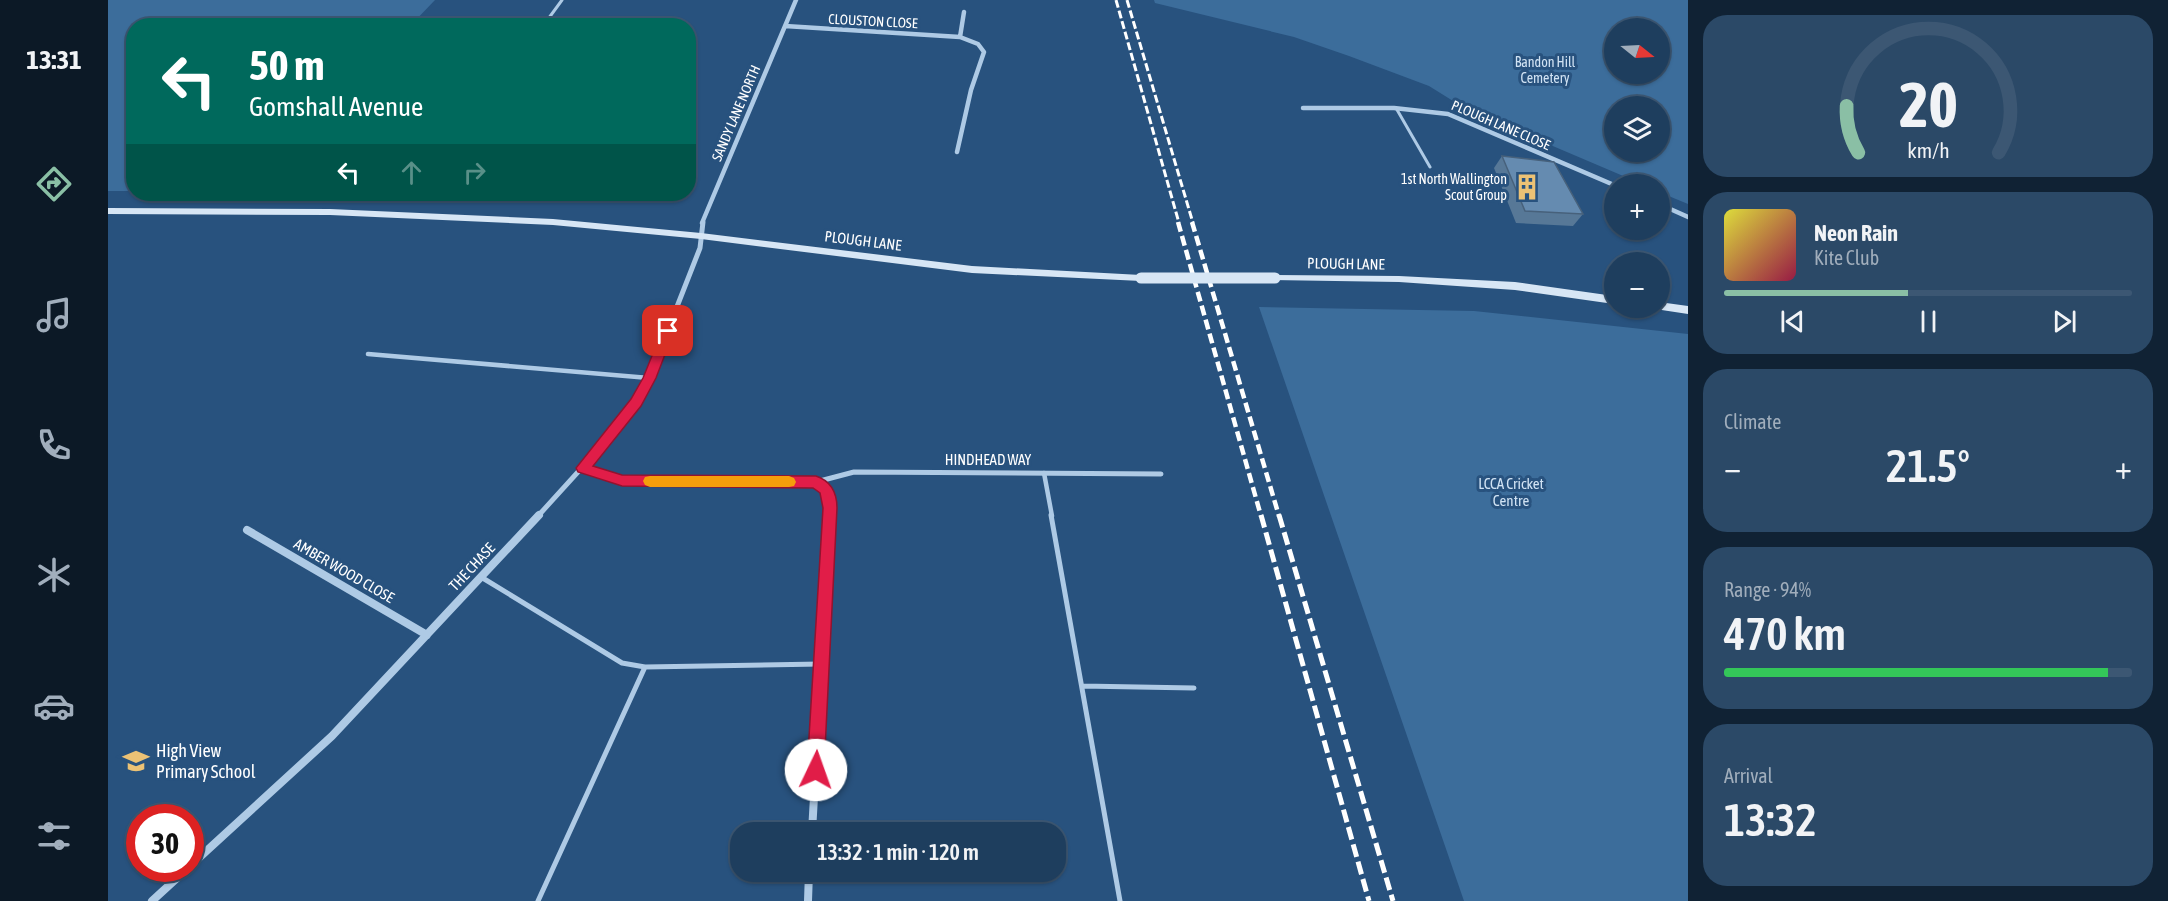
<!DOCTYPE html>
<meta charset="utf-8">
<style>
body{margin:0;font-family:"Asap Condensed",sans-serif;background:#2b4967;color:#f1f3f6;height:100vh;display:flex;flex-direction:column;font-size:22px;white-space:nowrap}
*{box-sizing:border-box;margin:0}
p{font-size:20px;color:#a1aebc}
.icon{flex:none;width:33px;height:33px;fill:none;stroke:currentColor;stroke-width:2;stroke-linecap:round;stroke-linejoin:round}
.map{position:relative;flex:1;overflow:hidden}
.drawer{display:flex;flex-direction:column;gap:15px;padding:15px;background:#102234;width:480px}
.drawer>*{flex:none}
.top-card{position:absolute;left:18px;top:18px;width:570px;height:183px;border-radius:24px;box-shadow:0 2px 4px #0004,0 0 0 2px #3c5773;background:#00695c;color:#fff;overflow:hidden}
.needle{width:39px;rotate:108deg}
.buttons{position:absolute;left:1496px;top:18px;display:grid;gap:12px}
.buttons a{display:grid;place-items:center;width:66px;height:66px;border-radius:50%;background:#1e3e5e;box-shadow:0 2px 4px #0004,0 0 0 2px #3c5773;font-size:30px}
.speed{position:absolute;left:18px;top:804px;display:flex;gap:12px;font-size:30px;font-weight:700;text-align:center}
.speed>*{display:grid;place-content:center;width:78px;height:78px;border-radius:50%;background:#1e3e5e;box-shadow:0 2px 4px #0004,0 0 0 2px #3c5773;line-height:1}
.speed .limit{border:9px solid #d22;background:#fff;color:#111}
.pin{position:absolute;display:grid;place-items:center;width:51px;height:51px;color:#fff;margin:-26px;border-radius:12px;box-shadow:0 3px 9px #0006}
.me{position:absolute;width:66px;margin:-33px;rotate:3deg;stroke-linejoin:round;filter:drop-shadow(0 0 4px #0008)}
.turn{display:flex;align-items:center;gap:21px;height:126px;padding:0 24px;font-size:27px}
.turn .icon{width:78px;height:78px;stroke-width:2.5}
.turn b{display:block;font-size:42px;line-height:51px}
.lanes{display:flex;align-items:center;height:57px;padding:0 24px;background:#0003;justify-content:center;gap:30px;direction:ltr}
.lanes .off{opacity:.35}
.big{font-size:45px;font-weight:600;line-height:1.1}
.drawer .widget{flex:1;display:flex;flex-direction:column;justify-content:center;gap:9px;min-width:0;padding:0 21px;border-radius:24px;background:#2b4967}
.drawer .dial{align-items:center;gap:0}
.dial svg{height:156px;overflow:visible;fill:none;stroke:#3c5773;stroke-width:7;stroke-linecap:round;text-anchor:middle}
.dial text{fill:#f1f3f6;stroke:none}
.song{display:flex;align-items:center;gap:18px}
.cover{width:72px;height:72px;border-radius:9px;background:linear-gradient(135deg,hsl(60 70% 55%),hsl(340 70% 35%))}
.played{height:6px;border-radius:3px;background:linear-gradient(90deg,#8abfa5 45%,#3c5773 45%)}
.keys{display:flex;justify-content:space-around;direction:ltr}
.heat{display:flex;justify-content:space-between;align-items:center;font-size:33px;direction:ltr}
.charge{height:9px;border-radius:4px;background:linear-gradient(90deg,#34c759 94%,#3c5773 0)}
.trip{position:absolute;left:622px;top:822px;width:336px;height:60px;border-radius:24px;background:#1e3e5e;box-shadow:0 2px 4px #0004,0 0 0 2px #3c5773;font-weight:600;line-height:60px;text-align:center}
main{display:flex;flex:1;min-height:0}
.dock{display:flex;flex-direction:column;width:108px;justify-content:space-around;align-items:center;background:#0c1926;color:#a1aebc}
.dock .icon{width:42px;height:42px}
.dock .on{color:#8abfa5}
.dock b{font-size:27px;color:#f1f3f6}
.map>svg:first-child{display:block}
.green{fill:#3c6d9b;fill-rule:evenodd}
.lines{fill:none;stroke-linecap:round;stroke-linejoin:round}
.lane-far2{stroke:#aecae5;stroke-width:3}
.lane-far1{stroke:#aecae5;stroke-width:4.5}
.lane{stroke:#aecae5;stroke-width:5}
.street-far2{stroke:#aecae5;stroke-width:4.5}
.street-far1{stroke:#aecae5;stroke-width:5}
.street{stroke:#aecae5;stroke-width:8}
.secondary{fill:#d7e6f5;fill-rule:evenodd}
.rail-far2{stroke:#fff;stroke-width:3;stroke-dasharray:8 3;stroke-linecap:butt}
.rail-far1{stroke:#fff;stroke-width:4.5;stroke-dasharray:10 4.5;stroke-linecap:butt}
.rail{stroke:#fff;stroke-width:5;stroke-dasharray:13 5;stroke-linecap:butt}
.secondary-bridge{stroke:#d7e6f5;stroke-width:11}
.wall{fill:#577897}
.building{fill:#658bb0;stroke:#47617b;stroke-width:1.5}
.route{fill:#e11d48;stroke:#92132f;stroke-width:1.5}
.slow{fill:#f59e0b}
.labels{text-anchor:middle;stroke-width:6;stroke-linejoin:round;paint-order:stroke}
.far-street-label{font-size:14px;fill:#fff;stroke:#28527e}
.far-park-label{font-size:14px;fill:#d1e3f4;stroke:#28527e}
.far-poi-label{font-size:14px;fill:#fff;stroke:#28527e;text-anchor:end}
.street-label{font-size:15px;fill:#fff;stroke:#28527e}
.park-label{font-size:15px;fill:#d1e3f4;stroke:#28527e}
.near-poi-label{font-size:18px;fill:#fff;stroke:#28527e;text-anchor:start}
</style>
<main>
<nav class="dock">
<b>13:31</b>
<svg class="icon on" aria-label="directions" viewBox="0 0 24 24"><path d="M12 3l9 9-9 9-9-9zM9 14v-3h6M13 9l2 2-2 2"/></svg>
<svg class="icon" aria-label="music" viewBox="0 0 24 24"><path d="M9 18V5l10-2v13"/><circle cx="6" cy="18" r="3"/><circle cx="16" cy="16" r="3"/></svg>
<svg class="icon" aria-label="phone" viewBox="0 0 24 24"><path d="M5 4h4l2 5-3 2q2 4 5 5l2-3 5 2v4C11 20 4 13 5 4z"/></svg>
<svg class="icon" aria-label="climate" viewBox="0 0 24 24"><path d="M12 3v18M4 7l16 10M4 17L20 7"/></svg>
<svg class="icon" aria-label="car" viewBox="0 0 24 24"><path d="M5 17H2v-5l4-1 3-4h7l3 4 3 1v5h-3M9 17h6M6 11h13"/><circle cx="7" cy="17" r="2"/><circle cx="17" cy="17" r="2"/></svg>
<svg class="icon" aria-label="filters" viewBox="0 0 24 24"><path d="M4 7h16M4 17h16"/><circle cx="9" cy="7" r="2"/><circle cx="15" cy="17" r="2"/></svg>
</nav>
<div class="map">
<svg width="1580" height="901" viewBox="0 0 1580 901">
<rect width="100%" height="100%" fill="#28527e"/>
<!-- green -->
<path class="green" d="M0,0h327l-24,25 -277,1 -1,165h-25z
M1046,0h534v204l-29,-12v-8h-17l-176,-75 -37,-23 -80,-30 -55,-19 -139,-34zM1506,28h45v46h-45zM1506,106h45v46h-45z
M1151,307l215,4 214,23v567h-224z"/>
<g class="lines">
<!-- lane-far2 -->
<path class="lane-far2" d="M435,26l19,-26
M1288,108l34,59"/>
<!-- lane-far1 -->
<path class="lane-far1" d="M260,354l281,24
M936,473l8,43"/>
<!-- lane -->
<path class="lane" d="M943,515l69,386
M373,577l141,86 23,4 176,-3
M974,686l112,2
M430,901l107,-234"/>
<!-- street-far2 -->
<path class="street-far2" d="M677,26l175,11 18,7 6,8 -13,38 -14,62
M852,37l4,-25
M1195,108h91l54,6 166,71
M1551,204l29,13
M594,223l94,-223"/>
<!-- street-far1 -->
<path class="street-far1" d="M475,468l39,13 194,1 12,14 2,20
M708,482l38,-10 307,2
M430,516l79,-87 19,-26 13,-25 51,-130 3,-26"/>
<!-- street -->
<path class="street" d="M139,530l180,105
M704,832l18,-317
M82,866l142,-130 207,-221
M44,901l36,-33
M700,901l1,-29"/>
<!-- secondary -->
<path class="secondary" d="M0,208l222,1 223,10 148,14 271,33 169,9 5,3 -5,3 -169,-8 -271,-34 -148,-14 -223,-10 -222,-1z
M1167,275l124,1 116,6 99,14v8l-99,-14 -116,-8 -128,-2 -1,-2z
M1551,302l29,4v8l-33,-5 4,-1z"/>
<!-- rail-far2 -->
<path class="rail-far2" d="M1008,0l63,223
M1019,0l66,223"/>
<!-- rail-far1 -->
<path class="rail-far1" d="M1070,222l83,294
M1084,222l87,294"/>
<!-- rail -->
<path class="rail" d="M1153,515l108,386
M1171,515l114,386"/>
<!-- secondary-bridge -->
<path class="secondary-bridge" d="M1033,278h134"/>
</g>
<!-- wall -->
<path class="wall" d="M1394,156l81,58 -10,12 -57,-3 -22,-55z"/>
<!-- building -->
<path class="building" d="M1394,156l52,6 29,52 -58,-3z"/>
<!-- route -->
<path class="route" d="M560,327l6,4 -18,47 -15,28 -48,60 29,9 194,1c15,5 21,17 21,32l-13,262 -2,6 -6,3 -7,-3 -2,-6 16,-262 -3,-15 -7,-5 -191,-2 -44,-14 -2,-4 55,-69 12,-21 19,-47z"/>
<!-- slow -->
<path class="slow" d="M542,476h139l5,2 2,4 -2,4 -5,1h-139l-5,-2 -2,-4 2,-4z"/>
<!-- icons -->
<defs>
<g id="building-bare" transform="scale(2.07)"><path d="M-4-6H4V6H1V3H-1V6H-4ZM-2.5-4.3h1.7v1.8h-1.7ZM.8-4.3h1.7v1.8H.8ZM-2.5-1h1.7V.8h-1.7ZM.8-1h1.7V.8H.8Z" fill="#ecc275" stroke="#28527e" stroke-width="2.5" paint-order="stroke"/></g>
<g id="school-bare" transform="scale(2.07)"><path d="M0-5L7-2L0 1L-7-2ZM-4 1L0 2.5L4 1V4Q0 6-4 4Z" fill="#ecc275" stroke="#28527e" stroke-width="2.5" paint-order="stroke"/></g>
</defs>
<g fill-rule="evenodd">
<use href="#building-bare" x="1419" y="187"/>
<use href="#school-bare" x="28" y="761"/>
</g>
<g class="labels">
<!-- far-street labels -->
<g class="far-street-label">
<text transform="translate(765 21) rotate(3)" y="5">CLOUSTON CLOSE</text>
<text transform="translate(628 113) rotate(-67)" y="5">SANDY LANE NORTH</text>
<text transform="translate(1393 125) rotate(23)" y="5">PLOUGH LANE CLOSE</text>
</g>
<!-- far-park labels -->
<g class="far-park-label">
<text x="1437" y="67">Bandon Hill<tspan x="1437" dy="16">Cemetery</tspan></text>
</g>
<!-- far-poi labels -->
<g class="far-poi-label">
<text x="1399" y="184">1st North Wallington<tspan x="1399" dy="16">Scout Group</tspan></text>
</g>
<!-- street labels -->
<g class="street-label">
<text transform="translate(755 241) rotate(7)" y="5">PLOUGH LANE</text>
<text transform="translate(1238 264) rotate(1)" y="5">PLOUGH LANE</text>
<text x="880" y="465">HINDHEAD WAY</text>
<text transform="translate(364 567) rotate(-47)" y="5">THE CHASE</text>
<text transform="translate(236 571) rotate(30)" y="5">AMBER WOOD CLOSE</text>
</g>
<!-- park labels -->
<g class="park-label">
<text x="1403" y="489">LCCA Cricket<tspan x="1403" dy="17">Centre</tspan></text>
</g>
<!-- near-poi labels -->
<g class="near-poi-label">
<text x="48" y="757">High View<tspan x="48" dy="21">Primary School</tspan></text>
</g>
</g>
</svg>
<div class="buttons">
<a><svg class="needle" viewBox="-14 -14 28 28"><path d="M0-13l5 13h-10z" fill="#e53935"/><path d="M0 13l5-13h-10z" fill="#a1aebc"/></svg></a>
<a><svg class="icon" aria-label="layers" viewBox="0 0 24 24"><path d="M12 4l9 5-9 5-9-5zM3 14l9 5 9-5"/></svg></a>
<a>+</a>
<a>−</a>
</div>
<div class="speed"><div class="limit">30</div></div>
<div class="pin" style="left:560px;top:331px;background:#d93025"><svg class="icon" aria-label="arrive" viewBox="0 0 24 24"><path d="M6 21V4h12l-3 4 3 4H6"/></svg></div>
<svg class="me" style="left:708px;top:770px" viewBox="-20 -20 40 40"><circle r="19" fill="#fff"/><path d="M0-13L10 11 0 6-10 11z" fill="#e11d48"/></svg>
<div class="trip">13:32 · 1 min · 120 m</div>
<div class="top-card">
<div class="turn"><svg class="icon" aria-label="left" viewBox="0 0 24 24"><path d="M17 20v-9H6M10 6l-5 5 5 5"/></svg><div><b>50 m</b>Gomshall Avenue</div></div>
<div class="lanes"><svg class="icon" aria-label="left" viewBox="0 0 24 24"><path d="M17 20v-9H6M10 6l-5 5 5 5"/></svg><svg class="icon off" aria-label="ahead" viewBox="0 0 24 24"><path d="M12 20V5M6 11l6-6 6 6"/></svg><svg class="icon off" aria-label="right" viewBox="0 0 24 24"><path d="M7 20v-9h11M14 6l5 5-5 5"/></svg></div>
</div>
</div>
<section class="drawer">
<div class="widget dial"><svg viewBox="0 0 100 80">
<path d="M14 69A42 42 0 1 1 86 69"/>
<path d="M14 69A42 42 0 0 1 8 45" stroke="#8abfa5"/>
<text x="50" y="56" font-size="32" font-weight="700">20</text>
<text x="50" y="72" font-size="11">km/h</text>
</svg></div>
<div class="widget">
<div class="song"><i class="cover"></i><div><b>Neon Rain</b><p>Kite Club</p></div></div>
<div class="played"></div>
<div class="keys"><svg class="icon" aria-label="previous" viewBox="0 0 24 24"><path d="M18 5L8 12l10 7zM5 5v14"/></svg><svg class="icon" aria-label="pause" viewBox="0 0 24 24"><path d="M8 5v14M16 5v14"/></svg><svg class="icon" aria-label="next" viewBox="0 0 24 24"><path d="M6 5l10 7-10 7zM19 5v14"/></svg></div>
</div>
<div class="widget"><p>Climate</p>
<div class="heat"><a>−</a><b class="big">21.5°</b><a>+</a></div>
</div>
<div class="widget"><p>Range · 94%</p><b class="big">470 km</b><div class="charge"></div></div>
<div class="widget"><p>Arrival</p><b class="big">13:32</b></div>
</section>
</main>
